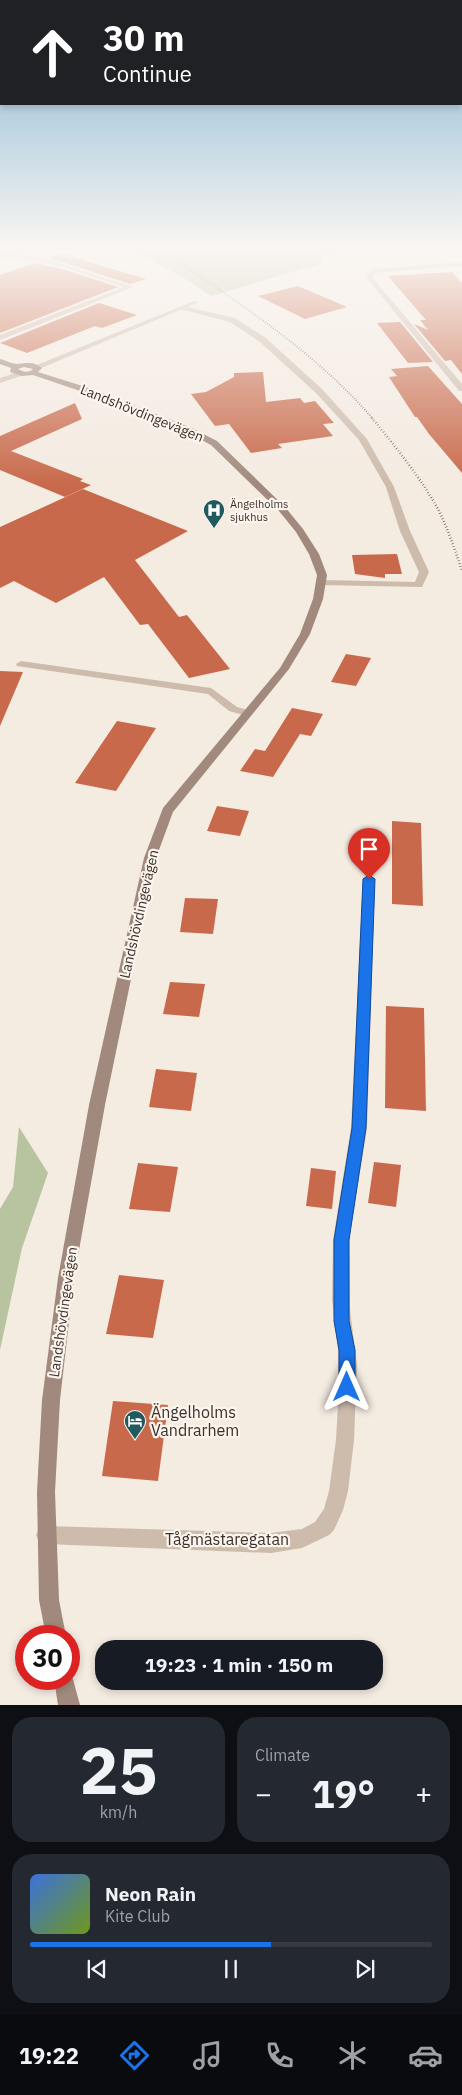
<!DOCTYPE html>
<meta charset="utf-8">
<style>
body{margin:0;font-family:"IBM Plex Sans",sans-serif;background:#242831;color:#f1f3f6;height:100vh;display:flex;flex-direction:column;font-size:19px;white-space:nowrap}
*{box-sizing:border-box;margin:0}
p{font-size:16px;color:#9ea1a6}
.icon{flex:none;width:28px;height:28px;fill:none;stroke:currentColor;stroke-width:2;stroke-linecap:round;stroke-linejoin:round}
.map{position:relative;height:1705px;overflow:hidden}
.drawer{display:flex;flex-direction:column;gap:12px;padding:12px;background:#0d0f14;flex:1}
.drawer>*{flex:none}
.banner{position:absolute;left:0px;top:0px;width:462px;height:105px;box-shadow:0 2px 8px #0003;background:#202124;color:#fff;overflow:hidden}
.speed{position:absolute;left:15px;top:1625px;display:flex;gap:10px;font-size:25px;font-weight:700;text-align:center}
.speed>*{display:grid;place-content:center;width:65px;height:65px;border-radius:50%;background:#171b24;box-shadow:0 2px 8px #0003;line-height:1}
.speed .limit{border:8px solid #d22;background:#fff;color:#111}
.pin{position:absolute;display:grid;place-items:center;width:42px;height:42px;color:#fff;margin:-51px -21px;border-radius:50% 50% 50% 0;rotate:-45deg;box-shadow:0 0 5px #0007}
.pin .icon{rotate:45deg}
.me{position:absolute;width:55px;margin:-28px;rotate:0deg;stroke-linejoin:round;filter:drop-shadow(0 0 4px #0008)}
.turn{display:flex;align-items:center;gap:18px;height:105px;padding:0 20px;font-size:22px}
.turn .icon{width:65px;height:65px;stroke-width:2.5}
.turn b{display:block;font-size:35px;line-height:42px}
.big{font-size:38px;font-weight:700;line-height:1.1}
.drawer .card{flex:1;display:flex;flex-direction:column;justify-content:center;gap:8px;min-width:0;padding:0 18px;border-radius:20px;background:#242831}
.drawer .dial{align-items:center;gap:0}
.dial b{font-size:65px;line-height:1}
.song{display:flex;align-items:center;gap:15px}
.cover{width:60px;height:60px;border-radius:8px;background:linear-gradient(135deg,hsl(220 70% 55%),hsl(80 70% 35%))}
.played{height:5px;border-radius:2px;background:linear-gradient(90deg,#1a73e8 60%,#363941 60%)}
.keys{display:flex;justify-content:space-around;direction:ltr}
.heat{display:flex;justify-content:space-between;align-items:center;font-size:28px;direction:ltr}
.drawer .tiles{flex:1;display:grid;gap:12px;grid-template-columns:1fr 1fr}
.card:last-child{grid-column:span 2}
.trip{position:absolute;left:95px;top:1640px;width:288px;height:50px;border-radius:20px;background:#171b24;box-shadow:0 2px 8px #0003;font-weight:700;line-height:50px;text-align:center}
.menu{display:flex;height:80px;justify-content:space-around;align-items:center;background:#090b0e;color:#9ea1a6}
.menu .icon{width:35px;height:35px}
.menu .on{color:#1a73e8}
.menu b{font-size:22px;color:#f1f3f6}
.map>svg:first-child{display:block}
.green{fill:#b8c4a0}
.building{fill:#c8694b}
.lines{fill:none;stroke-linecap:round;stroke-linejoin:round}
.lane{fill:#cdbbac;fill-rule:evenodd}
.street{fill:#cdbbac;fill-rule:evenodd}
.secondary{fill:#a18a7d;fill-rule:evenodd}
.rail-far1{stroke:#3b302b;stroke-width:2;stroke-dasharray:0.5 2;stroke-linecap:butt}
.rail{stroke:#3b302b;stroke-width:2.5;stroke-dasharray:0.5 2.5;stroke-linecap:butt}
.route{fill:#1a73e8;stroke:#114b97}
.labels{text-anchor:middle;stroke-width:4.5;stroke-linejoin:round;paint-order:stroke}
.far-poi-label{font-size:11px;fill:#3b302b;stroke:#fbf5ee;text-anchor:start}
.street-label{font-size:14px;fill:#3b302b;stroke:#fbf5ee}
.near-poi-label{font-size:16px;fill:#3b302b;stroke:#fbf5ee;text-anchor:start}
.near-street-label{font-size:16px;fill:#3b302b;stroke:#fbf5ee}
</style>
<div class="map">
<svg width="462" height="1705" viewBox="0 0 462 1705">
<rect width="100%" height="100%" fill="#f4ebe1"/>
<!-- green -->
<path class="green" d="M125,247h228l-32,7 2,9 -112,33 -30,-20z
M19,1127l29,46 -26,75 -22,102v-141l13,-22z"/>
<!-- building -->
<path class="building" d="M63,253l33,11 50,15 -16,5 -80,-26z
M35,263l27,6 56,18 -118,46v-58z
M452,272l10,11v91l-11,-14 -6,1 -31,-37 14,6 -8,-10h6l-38,-44z
M298,286l49,21 -42,12 -47,-23z
M99,303l38,12 -35,13 -7,-2 -68,27 -27,-10z
M400,322l33,40 -25,1 -31,-40z
M428,366l34,38v69l-33,-39 -12,-17h-2l-26,-40 8,-1 -6,-7z
M263,372l3,30 34,-4 4,5 11,-2 19,22 -11,1 10,12 -55,8 4,4 -31,5 -22,-29 -14,2 -24,-32 15,-2 28,-15v-4z
M75,403l7,16 -71,32 72,28 -3,2 11,4 -26,12 -65,-27v-34z
M83,489l105,42 -53,29 44,57 8,-2 43,54 -41,9 -41,-54 -8,1 -36,-48 -48,26 -42,-22 -14,7v-61z
M397,554l5,20h-17v4l-30,-4 -3,-19z
M346,654l25,4 -15,28 -25,-4z
M0,671l23,1 -23,54z
M292,708l31,6 -12,22 -11,-2 -27,43 -33,-6 15,-22 10,2z
M117,721l39,7 -40,63 -41,-8z
M217,806l32,5 -9,25 -33,-5z
M392,821l29,2 2,83 -31,-2z
M185,898l33,1 -5,35 -33,-2z
M170,982l35,2 -6,33 -36,-3z
M386,1006l38,2 2,103 -41,-3z
M156,1069l41,4 -6,38 -42,-4z
M374,1162l27,3 -5,42 -28,-4z
M138,1163l40,4 -8,45 -41,-3z
M311,1168l25,3 -4,38 -26,-3z
M119,1275l45,5 -11,58 -47,-4z
M113,1401l55,4 -10,76 -56,-5z"/>
<g class="lines">
<!-- lane -->
<path class="lane" d="M182,306l53,12 31,20 57,52 44,49 27,48 16,44 19,41 -7,15 -103,-2v-4l3,-1 93,2 4,-10 -19,-41 -14,-44 -27,-47 -42,-46 -57,-52 -30,-20 -50,-13 -2,-1z
M21,661l190,27 26,19 14,4 2,2 -6,3 -18,-5 -21,-17 -191,-28 -1,-2z
M369,875l6,4 -8,249 -18,112 -2,5 -6,2 -6,-2 -2,-5 18,-112 12,-249z"/>
<!-- street -->
<path class="street" d="M0,254h14l33,5 86,28 -133,53v-5l124,-48c-41,-13 -81,-30 -124,-29z
M462,262v4l-87,7 -3,4 90,107v7h-3l-93,-114 7,-8z
M194,301l5,1 -160,67 -7,-2z
M18,372l4,2 -1,2 -21,7v-5z
M341,1233l6,2 2,5 1,70 7,55 -3,75 -6,51 -5,19 -9,20 -5,5 -27,13 -31,5 -225,-9 -7,-2 -3,-7 3,-7 7,-2 225,7 31,-4 13,-7 9,-13 5,-18 7,-51 3,-53 -1,-37 -6,-50 1,-60 2,-5z"/>
<!-- secondary -->
<path class="secondary" d="M0,359c5,1 12,5 17,5 10,-1 17,-3 25,4l-4,4 54,17 100,39 25,13 68,66 18,22 16,25 8,21 -4,24 -13,35 -21,35 -116,143 -17,46 -51,247 -31,173 -14,122 -5,92 4,108 7,36h-20l-7,-36 -2,-108 5,-92 16,-122 31,-173 55,-247 19,-50 117,-140 20,-34 13,-35 4,-24 -8,-21 -13,-22 -17,-21 -68,-66 -25,-13 -100,-39 -53,-18 -11,1 -12,-4 1,-4 -11,-4zM24,367l9,2c-4,4 -10,3 -15,0z
M69,1671l2,1 9,33h-22l-4,-26h15z"/>
<!-- rail-far1 -->
<path class="rail-far1" d="M156,247c75,51 157,102 217,172"/>
<!-- rail -->
<path class="rail" d="M372,418c23,28 48,59 66,91 10,20 17,41 24,62"/>
</g>
<!-- sky -->
<linearGradient id="sky" x2="0" y2="1"><stop stop-color="#7eb2d2"/><stop offset="0.51" stop-color="#faf6f2"/><stop offset="1" stop-color="#faf6f2" stop-opacity="0"/></linearGradient>
<rect width="462" height="486" fill="url(#sky)"/>
<!-- route -->
<path class="route" d="M369,875l6,4 -9,249 -17,112v81l6,29v37l-2,5 -6,2 -6,-2 -2,-5v-37l-5,-29v-81l18,-112 11,-249z"/>
<!-- icons -->
<defs>
<g id="hospital-pin" transform="scale(1.125)"><path d="M0 17L-7.5 6A9.5 9.5 0 1 1 7.5 6Z" fill="#1f5a5e" stroke="#fbf5ee"/><path d="M-5-5h3v3.5h4V-5h3V5h-3V1.5h-4V5h-3Z" fill="#fff"/></g>
<g id="hotel-pin" transform="scale(1.125)"><path d="M0 17L-7.5 6A9.5 9.5 0 1 1 7.5 6Z" fill="#1f5a5e" stroke="#fbf5ee"/><path d="M-6-4.5h1.5V1H6V5H4.5V3h-9V5H-6ZM-4 0a1.8 1.8 0 1 1 3.6 0ZM.5 0V-2.5h3Q6-2.5 6 0Z" fill="#fff"/></g>
</defs>
<g fill-rule="evenodd">
<use href="#hospital-pin" x="214" y="510"/>
<use href="#hotel-pin" x="135" y="1421"/>
</g>
<g class="labels">
<!-- far-poi labels -->
<g class="far-poi-label">
<text x="230" y="508">Ängelholms<tspan x="230" dy="13">sjukhus</tspan></text>
</g>
<!-- street labels -->
<g class="street-label">
<text transform="translate(142 413) rotate(22)" y="5">Landshövdingevägen</text>
<text transform="translate(139 914) rotate(-77)" y="5">Landshövdingevägen</text>
<text transform="translate(63 1312) rotate(-82)" y="5">Landshövdingevägen</text>
</g>
<!-- near-poi labels -->
<g class="near-poi-label">
<text x="151" y="1418">Ängelholms<tspan x="151" dy="18">Vandrarhem</tspan></text>
</g>
<!-- near-street labels -->
<g class="near-street-label">
<text x="227" y="1545">Tågmästaregatan</text>
</g>
</g>
</svg>
<div class="speed"><div class="limit">30</div></div>
<div class="pin" style="left:369px;top:879px;background:#d93025"><svg class="icon" aria-label="arrive" viewBox="0 0 24 24"><path d="M6 21V4h12l-3 4 3 4H6"/></svg></div>
<svg class="me" style="left:347px;top:1387px" viewBox="-20 -20 40 40"><path d="M0-17L14 15 0 8-14 15z" fill="#1a73e8" stroke="#fff" stroke-width="4"/></svg>
<div class="trip">19:23 · 1 min · 150 m</div>
<div class="banner">
<div class="turn"><svg class="icon" aria-label="ahead" viewBox="0 0 24 24"><path d="M12 20V5M6 11l6-6 6 6"/></svg><div><b>30 m</b>Continue</div></div>
</div>
</div>
<section class="drawer">
<div class="tiles">
<div class="card dial"><b>25</b><p>km/h</p></div>
<div class="card"><p>Climate</p>
<div class="heat"><a>−</a><b class="big">19°</b><a>+</a></div>
</div>
<div class="card">
<div class="song"><i class="cover"></i><div><b>Neon Rain</b><p>Kite Club</p></div></div>
<div class="played"></div>
<div class="keys"><svg class="icon" aria-label="previous" viewBox="0 0 24 24"><path d="M18 5L8 12l10 7zM5 5v14"/></svg><svg class="icon" aria-label="pause" viewBox="0 0 24 24"><path d="M8 5v14M16 5v14"/></svg><svg class="icon" aria-label="next" viewBox="0 0 24 24"><path d="M6 5l10 7-10 7zM19 5v14"/></svg></div>
</div>
</div>
</section>
<nav class="menu">
<b>19:22</b>
<svg class="icon on" aria-label="directions" viewBox="0 0 24 24"><path d="M12 3l9 9-9 9-9-9zM9 14v-3h6M13 9l2 2-2 2"/></svg>
<svg class="icon" aria-label="music" viewBox="0 0 24 24"><path d="M9 18V5l10-2v13"/><circle cx="6" cy="18" r="3"/><circle cx="16" cy="16" r="3"/></svg>
<svg class="icon" aria-label="phone" viewBox="0 0 24 24"><path d="M5 4h4l2 5-3 2q2 4 5 5l2-3 5 2v4C11 20 4 13 5 4z"/></svg>
<svg class="icon" aria-label="climate" viewBox="0 0 24 24"><path d="M12 3v18M4 7l16 10M4 17L20 7"/></svg>
<svg class="icon" aria-label="car" viewBox="0 0 24 24"><path d="M5 17H2v-5l4-1 3-4h7l3 4 3 1v5h-3M9 17h6M6 11h13"/><circle cx="7" cy="17" r="2"/><circle cx="17" cy="17" r="2"/></svg>
</nav>
